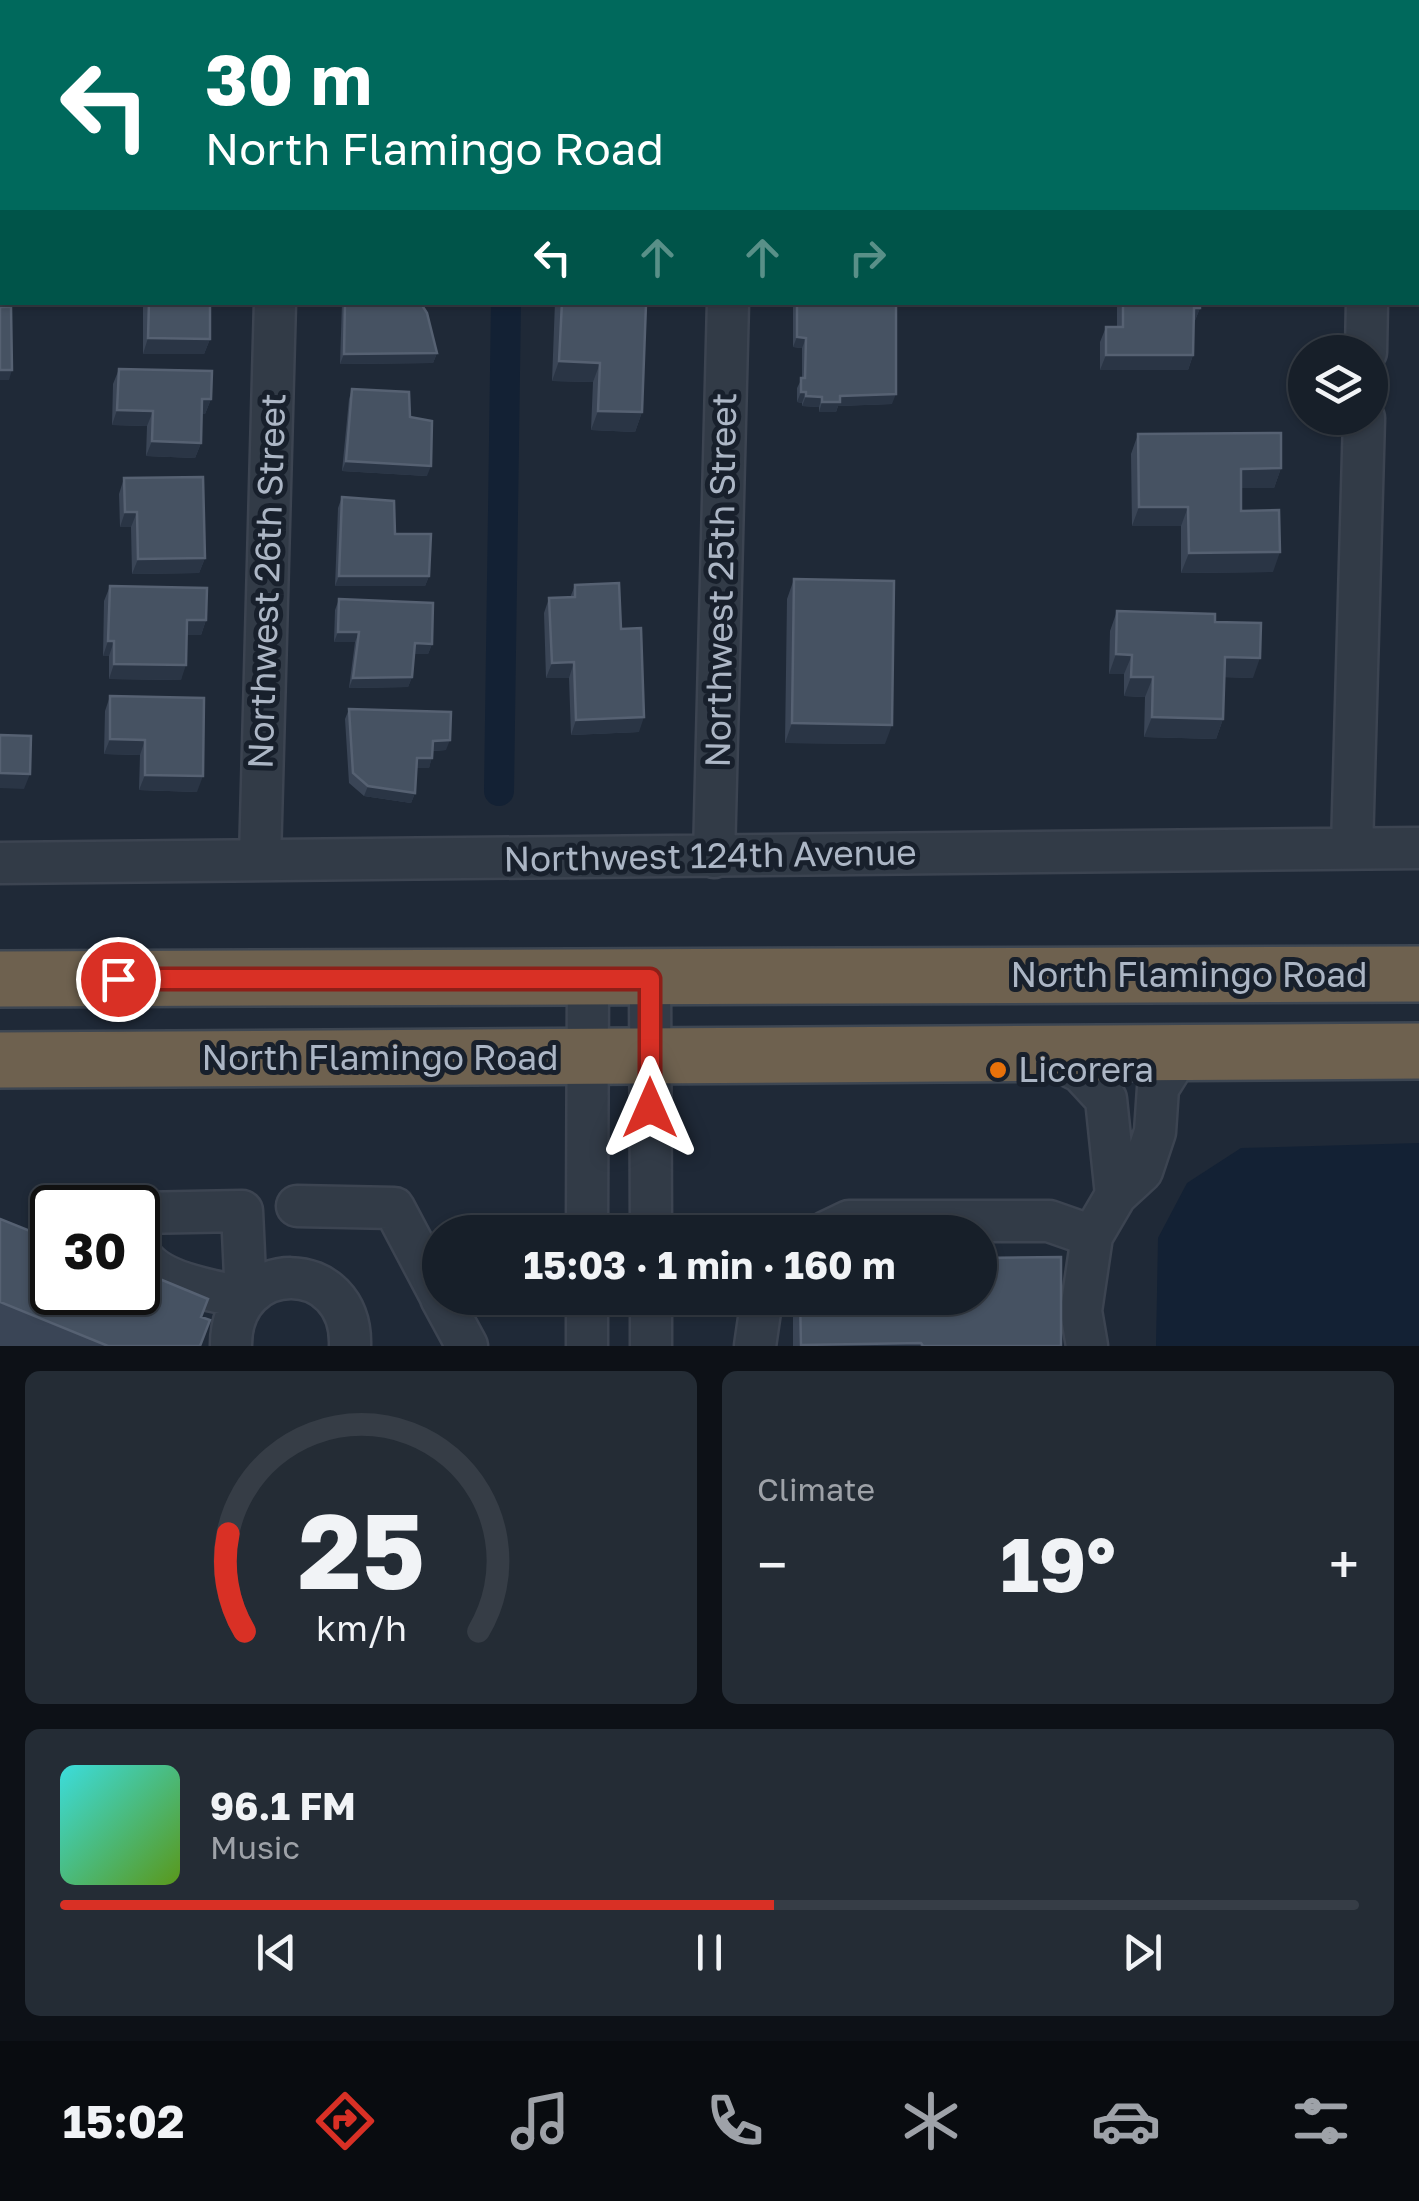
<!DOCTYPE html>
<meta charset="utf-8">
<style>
body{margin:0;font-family:"Golos Text",sans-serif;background:#242c35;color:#f1f3f6;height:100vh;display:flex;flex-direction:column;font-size:38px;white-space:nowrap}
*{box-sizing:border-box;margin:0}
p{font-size:32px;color:#9ea2a8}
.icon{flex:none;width:55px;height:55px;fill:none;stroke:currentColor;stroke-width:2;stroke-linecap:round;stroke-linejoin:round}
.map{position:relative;height:1346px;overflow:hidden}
.sheet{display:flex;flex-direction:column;gap:25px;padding:25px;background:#0d1117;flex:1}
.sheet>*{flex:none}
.banner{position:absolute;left:0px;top:0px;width:1420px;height:305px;box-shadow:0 2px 8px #0004,0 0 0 2px #363d46;background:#00695c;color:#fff;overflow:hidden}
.buttons{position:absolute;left:1288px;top:335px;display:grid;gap:20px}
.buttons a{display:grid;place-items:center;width:100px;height:100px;border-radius:50%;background:#171f29;box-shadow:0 2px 8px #0004,0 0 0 2px #363d46;font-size:50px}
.speed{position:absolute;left:30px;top:1185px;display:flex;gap:20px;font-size:50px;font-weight:700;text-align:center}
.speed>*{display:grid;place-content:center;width:130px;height:130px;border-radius:50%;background:#171f29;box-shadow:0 2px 8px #0004,0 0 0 2px #363d46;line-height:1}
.speed .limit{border:5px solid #111;border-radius:15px;background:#fff;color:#111}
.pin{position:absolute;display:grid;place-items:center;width:85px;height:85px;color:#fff;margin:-42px;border:5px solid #fff;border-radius:50%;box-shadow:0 2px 10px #0007}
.me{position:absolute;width:110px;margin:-55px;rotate:0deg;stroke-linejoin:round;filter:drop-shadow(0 0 8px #0008)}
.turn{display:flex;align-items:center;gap:35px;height:210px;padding:0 40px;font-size:45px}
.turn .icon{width:130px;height:130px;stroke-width:2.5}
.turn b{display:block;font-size:70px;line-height:85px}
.lanes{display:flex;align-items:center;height:95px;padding:0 40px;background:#0003;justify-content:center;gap:50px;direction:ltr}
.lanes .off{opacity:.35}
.big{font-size:75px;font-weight:700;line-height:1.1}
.sheet .card{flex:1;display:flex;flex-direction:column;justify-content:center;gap:15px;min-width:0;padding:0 35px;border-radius:15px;background:#242c35}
.sheet .dial{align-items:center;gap:0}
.dial svg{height:260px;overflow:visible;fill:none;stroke:#363d46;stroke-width:7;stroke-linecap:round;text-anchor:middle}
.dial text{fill:#f1f3f6;stroke:none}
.song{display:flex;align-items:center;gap:30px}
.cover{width:120px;height:120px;border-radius:15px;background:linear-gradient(135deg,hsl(180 70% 55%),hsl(90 70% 35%))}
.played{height:10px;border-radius:5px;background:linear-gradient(90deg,#d93025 55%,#363d46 55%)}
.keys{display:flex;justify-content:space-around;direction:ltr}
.heat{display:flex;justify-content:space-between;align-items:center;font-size:55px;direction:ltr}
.sheet .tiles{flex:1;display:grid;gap:25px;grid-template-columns:1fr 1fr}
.card:last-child{grid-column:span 2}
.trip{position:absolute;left:422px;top:1215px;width:575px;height:100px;border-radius:50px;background:#171f29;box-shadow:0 2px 8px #0004,0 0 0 2px #363d46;font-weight:700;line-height:100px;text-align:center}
.tab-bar{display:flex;height:160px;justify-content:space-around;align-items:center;background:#090c10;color:#9ea2a8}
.tab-bar .icon{width:70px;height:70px}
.tab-bar .on{color:#d93025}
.tab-bar b{font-size:45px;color:#f1f3f6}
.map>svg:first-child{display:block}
.water{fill:#132134}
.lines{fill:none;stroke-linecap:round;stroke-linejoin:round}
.canal{stroke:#132134;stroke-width:30}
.minor-casing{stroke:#3c4451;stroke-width:45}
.highway-casing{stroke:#3d4652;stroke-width:60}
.minor{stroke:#323b47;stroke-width:40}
.highway{stroke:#6e614f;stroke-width:55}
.wall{fill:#3a4556}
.shaded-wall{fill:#2a3545}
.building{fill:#465262;stroke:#566172;stroke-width:2.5}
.route-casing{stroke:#8d1f18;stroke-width:25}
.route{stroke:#d93025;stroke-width:18}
.food-dot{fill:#e8710a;stroke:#18202c;stroke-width:4}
.labels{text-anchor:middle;stroke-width:10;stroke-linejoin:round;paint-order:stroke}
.street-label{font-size:35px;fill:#acb6c5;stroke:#18202c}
.poi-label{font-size:35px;fill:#acb6c5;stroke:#18202c;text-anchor:start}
</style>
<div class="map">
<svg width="1419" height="1346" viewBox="0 0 1419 1346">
<rect width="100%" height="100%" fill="#1f2937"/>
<!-- water -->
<path class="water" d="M1419,1143v203h-263l2,-108 29,-55 54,-35z"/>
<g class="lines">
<!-- canal -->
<path class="canal" d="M510,2v-2
M499,791l7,-489"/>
<!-- minor casing -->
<g class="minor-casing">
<path id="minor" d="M283,2l1,-2
M736,2v-2
M1365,2v-2
M1366,352l1,-50
M1352,848l12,-430
M714,857l14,-555
M260,859l15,-557
M0,863l1419,-15
M650,979l1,253
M1045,1054l36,18 25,27 10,96
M297,1206l97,2 46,87
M138,1213l104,-2 4,86c-32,-5 -97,-15 -108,-49
M587,1232l1,-253
M826,1232l23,-11h200l43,15
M441,1298l26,48
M651,1298v48
M231,1346c-1,-91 122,-90 119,0
M587,1346v-48
M755,1346l7,-48
M1087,1346l-6,-35 11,-75 24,-41 26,-24 13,-39 3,-44 22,-35"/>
</g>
<!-- highway casing -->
<g class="highway-casing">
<path id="highway" d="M0,979l1419,-5
M0,1060l1419,-9"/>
</g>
<!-- minor -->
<use href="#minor" class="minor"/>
<!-- highway -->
<use href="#highway" class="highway"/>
</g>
<!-- wall -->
<path class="wall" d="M111,302h99v37l-6,15h-61v-47h-32z
M342,302h78l17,51 -4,10 -93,1z
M555,302h82l5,110 -7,20 -44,-2 2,-48 -41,-1z
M793,302h103l-4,102 -54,2 -2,6h-17v-5l-17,-1v-3l-5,-1v-14l5,-10v-30l-9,-1z
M1117,302h83v6l-6,15 -1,32 -5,15h-88v-28l6,-15h11z
M119,369l92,30 -6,15h-3l-1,29 -6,15 -49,-2 1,-30 -35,-1 1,-41z
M352,389l58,28 17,59 -85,-5 7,-72z
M1138,434l143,34 -7,20h-33v23l32,61 -92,1v-47h-49l-1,-72z
M124,478l81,80 -6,15 -67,1 -1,-47h-11l-1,-33z
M342,497l53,37 34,42 -4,10h-90l3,-78z
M794,579l91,165 -100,-1 2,-144z
M575,585l46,44 18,103 -68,3 -2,-57h-23l-2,-65 5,-15h21z
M110,586l96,34 -5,15h-14l-6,45 -72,-1v-23h-6l1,-55z
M339,599l93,45 -4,10h-14l-2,23 -4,10 -59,1 6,-46h-21l1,-32z
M1117,611l98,11 38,56 -29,-1 -1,42 -7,20 -72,-2 1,-40 -21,-1v-22h-15l1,-43z
M110,696l87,96 -58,-2 1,-35 -36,-1 1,-43z
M349,709l97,41 -13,1 -4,17h-13l-1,25 -4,10 -47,-7 -15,-13 -4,-64z
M0,1219l42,25 159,73 -1,29h-200z
M799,1298h181l81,48h-268v-32z"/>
<!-- shaded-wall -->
<path class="shaded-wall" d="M0,223h2v15h-2z
M113,302h32l-2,5h-32z
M1194,308h6l-6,15z
M797,337l9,1 -4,10 -9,-1z
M148,338l62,1 -6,15h-61z
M437,353l-4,10 -93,1 4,-10z
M1106,355h87l-5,15h-88z
M559,361l41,2 -7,19 -41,-1z
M0,370h12l-3,10h-9z
M801,392h5l-4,11 -5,-1z
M896,394l-4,10 -54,2 -2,6h-17l3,-10 18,-6z
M806,396l16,1 -3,10 -17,-1z
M202,399h9l-6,15h-8z
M117,410l36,1 -6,15 -35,-1z
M598,411l44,1 -7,20 -44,-2z
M152,441l49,2 -6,15 -49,-2z
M346,461l85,5 -4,10 -85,-5z
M1281,468l-7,20h-41l8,-19z
M1139,507h49l-7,19h-49z
M125,512h12l-6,15h-11z
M1280,552l-7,20 -92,1 8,-20z
M205,558l-6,15 -67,1 6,-15z
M339,576h90l-4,10h-90z
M187,620h19l-5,15h-19z
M338,632h21l-4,10h-21z
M108,641h6l-5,15h-6z
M415,643l17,1 -4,10h-17z
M1116,654l16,1 -8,19h-15z
M1225,657l35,1 -7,20 -36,-1z
M574,662l-5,16h-23l6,-15z
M114,664l72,1 -5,15 -72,-1z
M412,677l-4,10 -59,1 4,-10z
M1131,677h22l-8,20 -21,-1z
M644,717l-5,15 -68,3 5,-15z
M1152,717l71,2 -7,20 -72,-2z
M792,723l100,2 -7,19 -100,-1z
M110,739l35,1 -5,15 -36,-1z
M450,740l-4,10 -16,1 3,-10z
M417,758h15l-3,10h-16z
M0,773l30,1 -6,15 -24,-1z
M145,775l58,1 -6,16 -58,-2z
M368,786l47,7 -4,10 -47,-7z
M921,1343l-1,3h-120l1,-1z"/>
<!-- building -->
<path class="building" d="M159,0h58v2h-58z
M333,0h110v2h-110z
M565,0h93v2h-93z
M802,0h92v2h-92z
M0,143h2v80h-2z
M149,302h61v37l-62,-1z
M345,302h75l7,11 10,40 -93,1z
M562,302l84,2 -4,108 -44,-1 2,-48 -41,-2z
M797,302h99v92l-56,2v6h-18v-5l-16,-1v-4h-5v-14h4l1,-40 -9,-1z
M1123,302h77v6h-6l-1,47h-87v-28h17z
M0,307h11l1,63h-12z
M119,369l93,2 -1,28h-9l-1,44 -49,-2 1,-30 -36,-1z
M352,389l57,3 1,25 22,4 -1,45 -85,-5z
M1281,433v35l-40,1v42l38,-1 1,42 -91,1 -1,-46h-49l-1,-73z
M203,477l2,81 -67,1 -1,-47h-12l-1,-34z
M342,497l52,4 1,33h36l-2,42h-90z
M794,579l100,2 -2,144 -100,-2z
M619,583l2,46 20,-1 3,89 -68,3 -2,-58 -22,1 -3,-65 26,-1v-12z
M110,586l97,2 -1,32h-19l-1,45 -72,-1v-23h-6z
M339,599l94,4 -1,41 -17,-1 -3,34 -59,1 6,-46h-21z
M1117,611l98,3v8l46,1 -1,35 -35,-1 -2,62 -71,-2 1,-40h-22l1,-22 -16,-1z
M110,696l94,2 -1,78 -58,-1v-35l-35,-1z
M349,709l102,3 -1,28 -17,1 -1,17h-15l-2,35 -47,-7 -15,-13z
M0,735l31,1 -1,38 -30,-1z
M0,1219l45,18 -3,7 10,4v44h86v-22l70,29 -7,18 9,3 -10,26h-92l-108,-44z
M1061,1257v89h-138l-2,-3 -120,2 -1,-47h180v-40z"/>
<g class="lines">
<!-- route casing -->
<g class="route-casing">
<path id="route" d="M118,979h532v129"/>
</g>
<!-- route -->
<use href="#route" class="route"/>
</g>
<!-- markers -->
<circle class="food-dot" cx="998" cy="1070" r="10"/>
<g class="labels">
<!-- street labels -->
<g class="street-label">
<text transform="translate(721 580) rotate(-89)" y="12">Northwest 25th Street</text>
<text transform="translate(267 581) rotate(-88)" y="12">Northwest 26th Street</text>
<text transform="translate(710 856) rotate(-1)" y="12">Northwest 124th Avenue</text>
<text x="1189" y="987">North Flamingo Road</text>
<text x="380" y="1070">North Flamingo Road</text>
</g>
<!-- poi labels -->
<g class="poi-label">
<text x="1018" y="1082">Licorera</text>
</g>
</g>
</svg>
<div class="buttons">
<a><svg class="icon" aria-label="layers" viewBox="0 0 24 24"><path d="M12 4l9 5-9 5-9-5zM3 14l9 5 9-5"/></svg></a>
</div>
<div class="speed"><div class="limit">30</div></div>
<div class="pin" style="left:118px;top:979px;background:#d93025"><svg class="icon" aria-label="arrive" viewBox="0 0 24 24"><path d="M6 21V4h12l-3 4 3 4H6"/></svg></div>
<svg class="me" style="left:650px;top:1108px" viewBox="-20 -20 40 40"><path d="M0-17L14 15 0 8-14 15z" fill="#d93025" stroke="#fff" stroke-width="4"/></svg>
<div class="trip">15:03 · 1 min · 160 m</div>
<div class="banner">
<div class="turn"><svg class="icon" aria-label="left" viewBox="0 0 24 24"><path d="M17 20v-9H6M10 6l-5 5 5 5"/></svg><div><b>30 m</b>North Flamingo Road</div></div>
<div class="lanes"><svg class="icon" aria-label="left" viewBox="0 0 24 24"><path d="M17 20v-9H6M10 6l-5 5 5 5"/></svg><svg class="icon off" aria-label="ahead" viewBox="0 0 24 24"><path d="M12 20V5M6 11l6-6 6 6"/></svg><svg class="icon off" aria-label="ahead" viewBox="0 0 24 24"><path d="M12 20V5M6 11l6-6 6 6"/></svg><svg class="icon off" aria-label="right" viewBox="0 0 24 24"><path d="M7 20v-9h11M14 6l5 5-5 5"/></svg></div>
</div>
</div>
<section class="sheet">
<div class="tiles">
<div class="card dial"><svg viewBox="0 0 100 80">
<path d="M14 69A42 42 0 1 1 86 69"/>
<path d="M14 69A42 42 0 0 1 9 39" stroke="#d93025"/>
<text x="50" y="56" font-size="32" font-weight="700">25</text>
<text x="50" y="72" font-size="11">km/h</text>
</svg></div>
<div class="card"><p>Climate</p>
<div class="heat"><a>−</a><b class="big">19°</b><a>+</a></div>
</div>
<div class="card">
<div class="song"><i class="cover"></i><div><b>96.1 FM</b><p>Music</p></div></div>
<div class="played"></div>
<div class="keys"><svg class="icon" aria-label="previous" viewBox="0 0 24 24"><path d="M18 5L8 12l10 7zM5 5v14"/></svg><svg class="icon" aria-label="pause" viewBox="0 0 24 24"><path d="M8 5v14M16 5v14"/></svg><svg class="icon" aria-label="next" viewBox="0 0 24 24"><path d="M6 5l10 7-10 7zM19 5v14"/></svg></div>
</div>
</div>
</section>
<nav class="tab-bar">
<b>15:02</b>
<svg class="icon on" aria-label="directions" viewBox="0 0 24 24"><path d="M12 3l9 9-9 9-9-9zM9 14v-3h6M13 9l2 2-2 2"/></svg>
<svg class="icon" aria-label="music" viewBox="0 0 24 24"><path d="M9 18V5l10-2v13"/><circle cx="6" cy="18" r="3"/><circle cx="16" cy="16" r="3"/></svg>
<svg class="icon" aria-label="phone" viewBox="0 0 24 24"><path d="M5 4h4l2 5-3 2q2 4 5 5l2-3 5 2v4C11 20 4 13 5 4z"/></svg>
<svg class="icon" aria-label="climate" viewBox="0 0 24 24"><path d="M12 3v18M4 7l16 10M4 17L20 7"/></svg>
<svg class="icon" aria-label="car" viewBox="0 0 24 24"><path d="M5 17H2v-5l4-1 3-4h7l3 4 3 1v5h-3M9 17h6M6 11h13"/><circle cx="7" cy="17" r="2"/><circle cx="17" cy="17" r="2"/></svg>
<svg class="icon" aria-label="filters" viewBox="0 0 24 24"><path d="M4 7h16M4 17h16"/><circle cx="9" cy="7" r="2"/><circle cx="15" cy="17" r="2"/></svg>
</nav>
